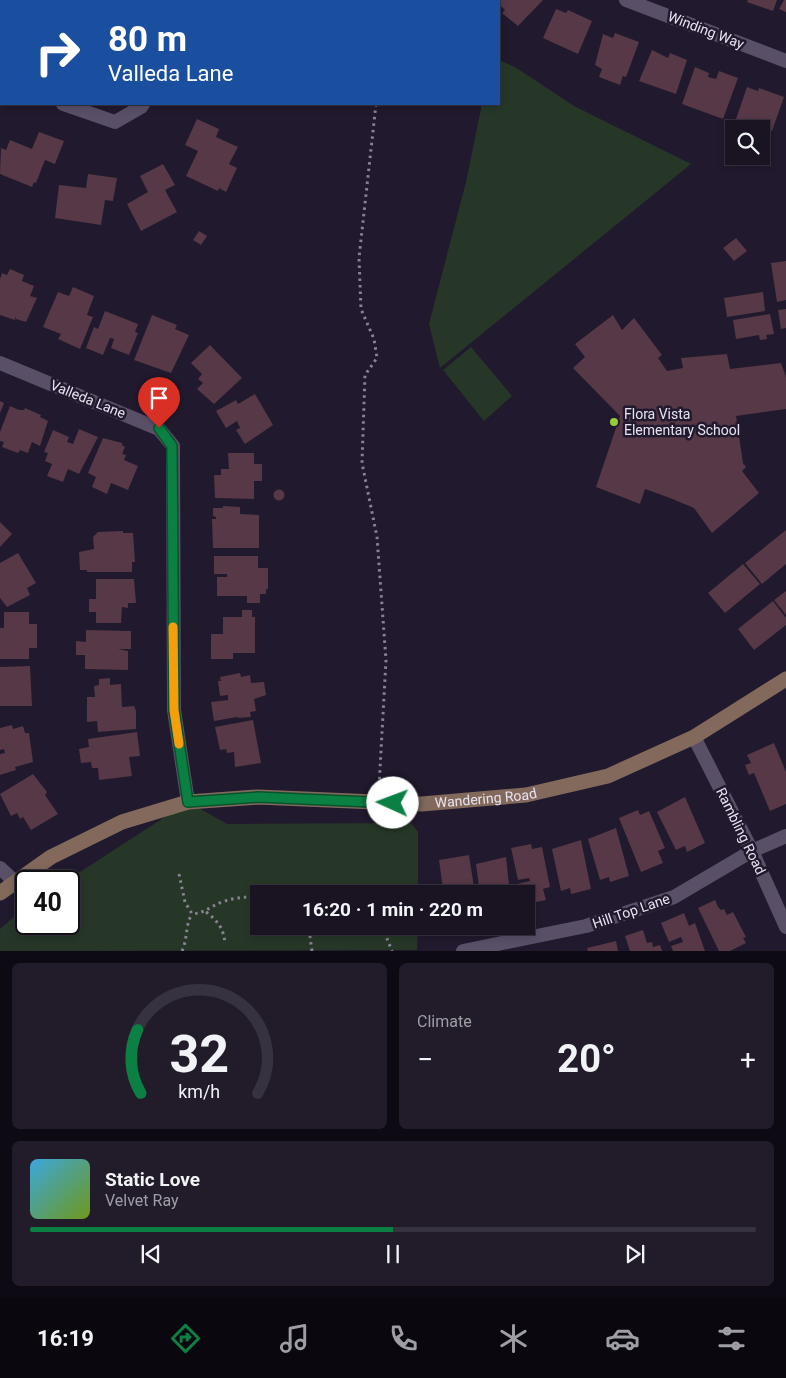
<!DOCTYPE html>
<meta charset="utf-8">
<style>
body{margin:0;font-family:Roboto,sans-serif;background:#221c2a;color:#f1f3f6;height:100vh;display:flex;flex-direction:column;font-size:19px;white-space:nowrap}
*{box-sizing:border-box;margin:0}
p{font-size:16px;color:#9f9ea5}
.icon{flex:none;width:28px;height:28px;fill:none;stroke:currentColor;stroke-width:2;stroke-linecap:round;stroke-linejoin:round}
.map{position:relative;height:951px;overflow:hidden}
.sheet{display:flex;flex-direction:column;gap:12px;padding:12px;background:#0e0a13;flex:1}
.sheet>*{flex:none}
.top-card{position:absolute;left:0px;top:0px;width:500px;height:105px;box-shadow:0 2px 8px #0003,0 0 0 1px #373240;background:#1a4fa0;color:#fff;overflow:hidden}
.fabs{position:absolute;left:725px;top:120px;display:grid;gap:10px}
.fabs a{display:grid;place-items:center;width:45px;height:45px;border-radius:0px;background:#191322;box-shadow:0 2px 8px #0003,0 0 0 1px #373240;font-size:25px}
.speed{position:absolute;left:15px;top:870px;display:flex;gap:10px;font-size:25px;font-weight:700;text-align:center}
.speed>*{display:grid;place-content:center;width:65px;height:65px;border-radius:50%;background:#191322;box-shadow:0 2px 8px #0003,0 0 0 1px #373240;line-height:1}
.speed .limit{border:2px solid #111;border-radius:8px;background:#fff;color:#111}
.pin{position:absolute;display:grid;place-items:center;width:42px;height:42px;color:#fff;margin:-51px -21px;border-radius:50% 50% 50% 0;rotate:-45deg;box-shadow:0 0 5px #0007}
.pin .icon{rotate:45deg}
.me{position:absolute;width:55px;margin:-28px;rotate:272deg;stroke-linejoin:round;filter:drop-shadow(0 0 4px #0008)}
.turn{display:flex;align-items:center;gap:18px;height:105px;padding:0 25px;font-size:22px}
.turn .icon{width:65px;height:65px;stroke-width:2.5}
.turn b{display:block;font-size:35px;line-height:42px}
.big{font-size:38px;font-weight:700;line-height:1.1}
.sheet .widget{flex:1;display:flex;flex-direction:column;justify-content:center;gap:8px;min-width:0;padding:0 18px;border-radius:8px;background:#221c2a}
.sheet .dial{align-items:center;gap:0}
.dial svg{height:130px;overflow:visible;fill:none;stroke:#373240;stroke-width:7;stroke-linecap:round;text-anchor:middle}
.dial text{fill:#f1f3f6;stroke:none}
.song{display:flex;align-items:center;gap:15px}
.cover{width:60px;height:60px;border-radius:8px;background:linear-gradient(135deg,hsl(200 70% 55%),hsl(80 70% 35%))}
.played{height:5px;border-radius:2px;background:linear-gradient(90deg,#0b8043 50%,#373240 50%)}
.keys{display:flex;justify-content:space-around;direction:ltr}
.heat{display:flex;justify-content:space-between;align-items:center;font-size:28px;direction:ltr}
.sheet .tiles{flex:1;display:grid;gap:12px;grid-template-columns:1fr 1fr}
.widget:last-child{grid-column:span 2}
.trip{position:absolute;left:250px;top:885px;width:285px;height:50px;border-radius:0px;background:#191322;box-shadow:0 2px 8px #0003,0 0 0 1px #373240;font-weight:700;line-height:50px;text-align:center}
.dock{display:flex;height:80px;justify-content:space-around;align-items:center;background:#0a080e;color:#9f9ea5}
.dock .icon{width:35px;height:35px}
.dock .active{color:#0b8043}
.dock b{font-size:22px;color:#f1f3f6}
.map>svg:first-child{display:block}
.green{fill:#263727}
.building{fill:#563846}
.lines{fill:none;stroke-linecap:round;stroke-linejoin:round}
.path{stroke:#888293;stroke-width:3;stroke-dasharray:2.5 4;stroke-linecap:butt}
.street{stroke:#595068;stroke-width:14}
.secondary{stroke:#82695c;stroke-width:15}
.route-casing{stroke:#07532c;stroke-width:12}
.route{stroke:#0b8043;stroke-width:9}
.slow{stroke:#f59e0b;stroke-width:9}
.poi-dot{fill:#94cc3c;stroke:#21192d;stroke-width:2}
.labels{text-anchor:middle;stroke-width:5;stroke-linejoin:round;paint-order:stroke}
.street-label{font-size:14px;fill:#e8e3f1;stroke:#21192d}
.poi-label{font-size:14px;fill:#e8e3f1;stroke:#21192d;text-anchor:start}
</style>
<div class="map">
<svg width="786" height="951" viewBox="0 0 786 951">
<rect width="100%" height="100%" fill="#21192d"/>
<!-- green -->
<path class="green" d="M499,60l16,7 59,39 117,58 -251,204 -11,-44 37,-142 16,-78h17z
M471,347l41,49 -28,25 -41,-51z
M188,802l39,22 184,-1 7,9v62h-159v32h159l-1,24 -417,1v-22l26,-23v18h43v-43h-3z"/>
<!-- building -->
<path class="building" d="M499,0h44l-25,26 -16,-13 3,-3 -6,-6z
M748,0h29l-4,11 -26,-9z
M784,0h2v12l-7,-3z
M556,9l10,4 2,-3 24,11 -14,33 -35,-16z
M615,33l24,9 -13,35 -3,-1 -3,9 -21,-8 3,-8 -7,-4 8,-31 10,4z
M652,50l16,8 2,-5 17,7 -11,34 -37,-13z
M695,67l14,6 -1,4 8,2 3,-8 19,7 -15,41 -41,-15z
M747,87l11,4 1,-3 25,9 -12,34 -36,-12z
M197,119l22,10 -3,8 22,10 -9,17 8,4 -11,24 -7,-4 -1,3 -32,-15 12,-25 -13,-6z
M39,132l25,9 -9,23 -10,-4 -9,23 -2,-1 -2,5 -32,-13 1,-26 5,2 4,-10 22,9z
M163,164l12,21 -10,5 12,22 -36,19 -14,-27 21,-12 -8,-16z
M88,174l29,4 -4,23 -8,-1 -4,25 -46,-7 4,-33 27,3z
M199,231l8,5 -6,9 -8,-5z
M736,238l11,13 -13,10 -11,-13z
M786,261v39l-9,2 -6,-39z
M10,269l14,6 -2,6 12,5 -4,10 7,2 -11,24 -10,-3v-3l-1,4 -15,-5v-36l2,-6 5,2z
M73,287l21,9 -7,19 6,2 -13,32 -22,-10 3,-5 -18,-7 15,-35 11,4z
M763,292l2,19 -38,6 -3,-19z
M786,309v19l-5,1 -3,-19z
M105,311l33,13 -3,8 3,1 -9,22 -18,-7 3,-9 -4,-1 -7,17 -17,-7 8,-21 4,2z
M770,314l4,20 -8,1 1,4 -7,1 -1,-5 -23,4 -3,-19z
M152,315l25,10 -2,4 14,6 -18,38 -37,-13z
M613,315l9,15 12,-12 28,37 -4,3 9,13 16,-3 -2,-10 46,-4 3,15 51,-6 5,14v32l-50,7 7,47 3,4 -4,4 17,22 -47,40 -18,-25 -24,-10 -25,-9 -5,15 -44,-17 24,-71 -47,-48 12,-11 -10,-13z
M210,345l32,33 -28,26 -17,-15 6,-6 -5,-4 4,-5 -11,-11z
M255,394l18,31 -28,19 -9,-14 4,-2 -3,-7 -11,7 -10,-17 20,-11 2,4z
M0,401l4,2 -4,10z
M10,406l9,4h5l1,-2 16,7 -1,2 8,4 -8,25 -8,-4 -4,11 -8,-3 -2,3 -16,-6 2,-5 -4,-1v-9z
M79,429l19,8 -19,37 -11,-5 -5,13 -16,-6 5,-12 -7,-3 3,-8 -4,-1 9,-22 16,7 -2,5 6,2z
M103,438l19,5v2l3,2 -3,7 4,1 -2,5 14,6 -10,24 -17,-7 -4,11 -15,-7 4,-10 -8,-4z
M228,453h26v11h8v17h-8v18l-39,-1 -1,-23h7v-6h8z
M273.5 495a5.5 5.5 0 1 1 11 0a5.5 5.5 0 1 1-11 0Z
M223,506l17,1v7l19,1v33h-46l-1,-29h4v-2l-3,-1v-8h10z
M0,522l12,12 -12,13z
M786,530v34l-24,20 -17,-21z
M123,531v2h10l2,29h-3v10h-45v-2h-7l-1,-18 15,-3 -1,-12 5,-5z
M18,553l18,30 -9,5 3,7 -23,12 -7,-9v-35z
M214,556h44v12h10v21h-2v5h-6v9h-13v-7h-30v-19h10v-3h-13z
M743,564l17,20 -35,29 -17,-20z
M96,579h38l2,24h-8v5l-6,-1 -1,16h-25v-11h-7v-13h7z
M786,591v24l-12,-15z
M773,601l13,17v7l-32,25 -16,-21z
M242,610h10v7h3v36h-22v6h-22v-25h12v-17h19z
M4,612h25v12h8v24h-8v11h-29v-31h4z
M86,630l45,1v18h-13l10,2v19l-43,-1v-14h-9v-14l10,1z
M30,666l2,40h-32v-39z
M240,673l1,4 9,-2 1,8 13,-1 2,13 -12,4 2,12 -6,1 1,5 -13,1 -2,-3 1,2 -23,4 -3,-19 17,-2v-5l-8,1 -2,-15h3l-1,-4z
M110,678v7l11,-1 1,23 12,-1 2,5v18l-38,3 -1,-11 -10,1v-25h8l-1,-11 5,-1v-6z
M253,720l8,43 -26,4 -1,-15 -7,1 -1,-4 -6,1 -5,-23z
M12,725l1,4 10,-3 2,7h4l4,29 -18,5 1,3 -16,5v-21l5,-1 -1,-4 -4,1v-22z
M137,732l3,24 -11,1 3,19 -33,4 -1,-12h-6l-1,-6 -10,1 -2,-14 10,-2 -1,-8z
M774,743l12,29v32l-16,7 -16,-38 -5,2 -4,-10 6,-2 -4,-8z
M33,774l14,18 -2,3 13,19 -27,16 -8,-13 -3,2 -3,-6 -6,3 -11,-22z
M685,797l20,46 -18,9 -2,-6 -9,4 -19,-38z
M638,810l2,5 9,-4 16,37 -7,3 5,12 -22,9 -22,-54z
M616,828l13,48 -19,6 -1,-5 -9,3 -12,-41z
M581,840l10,49 -20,5 -1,-6 -9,3 -9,-42z
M531,844l1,5 10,-2 8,40 -7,2 3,11 -20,4v-10h-7l-2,-10 13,-3 -1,-3 -11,2 -7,-32z
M469,855l6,39h-18l-1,-3 -5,1v-4l-8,1 -4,-29z
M506,857l4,37h-30l-4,-30z
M715,900l3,7 3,3 3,-1 3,6 6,-3 13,25 -3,1 3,5 -16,8h-11l-21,-43z
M684,913l5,13 6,-3 10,28h-32l-2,-5 12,-4 -2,-5 -12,5 -8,-19z
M643,930l4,13 5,-1 1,5 7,-2 2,6h-32l-5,-15z
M616,941l2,10h-30l-1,-3z"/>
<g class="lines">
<!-- path -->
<path class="path" d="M375,0v1
M376,104l-17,154 2,51 13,30 3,19 -12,17 -3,88 15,74 9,123 -7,127
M179,874l6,28 7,12c13,-1 19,-8 30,-12 13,-5 24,-5 37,-5
M206,912c12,9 18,17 19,32
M382,926l10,25
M182,951c6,-13 3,-26 10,-37
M312,951l-2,-14 5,-11"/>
<!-- street -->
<path class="street" d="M626,0l160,61
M150,1v-1
M0,86l1,-3
M63,104l52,18 26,-15 2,-3
M0,363l159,66 14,17 1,264 14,92
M694,737l58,114 34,76
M0,868l14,13
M463,951l123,-25 88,-29 78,-46 34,-15"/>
<!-- secondary -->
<path class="secondary" id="s1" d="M0,893l51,-36 71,-35 66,-20 70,-5 164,7 104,-9 82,-19 86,-39 92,-58"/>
</g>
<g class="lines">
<!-- route casing -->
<g class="route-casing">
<path id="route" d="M159,428l13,18 2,264 14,92 70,-5 135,6"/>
</g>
<!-- route -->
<use href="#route" class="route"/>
<!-- slow -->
<path class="slow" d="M173,627l1,83 5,34"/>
</g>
<!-- markers -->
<circle class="poi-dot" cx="614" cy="422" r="5"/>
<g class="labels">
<!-- street labels -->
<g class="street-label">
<text transform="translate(706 30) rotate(21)" y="5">Winding Way</text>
<text transform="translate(88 399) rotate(22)" y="5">Valleda Lane</text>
<text dy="5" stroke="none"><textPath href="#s1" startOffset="509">Wandering Road</textPath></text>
<text transform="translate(741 831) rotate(64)" y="5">Rambling Road</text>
<text transform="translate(631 911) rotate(-19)" y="5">Hill Top Lane</text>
</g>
<!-- poi labels -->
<g class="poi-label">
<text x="624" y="419">Flora Vista<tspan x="624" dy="16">Elementary School</tspan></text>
</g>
</g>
</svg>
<div class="fabs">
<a><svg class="icon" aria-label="search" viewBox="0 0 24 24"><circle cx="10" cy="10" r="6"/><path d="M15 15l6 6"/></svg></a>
</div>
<div class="speed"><div class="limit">40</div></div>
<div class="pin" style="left:159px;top:428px;background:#d93025"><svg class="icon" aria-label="arrive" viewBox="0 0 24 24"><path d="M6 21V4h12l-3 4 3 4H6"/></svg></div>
<svg class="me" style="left:393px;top:803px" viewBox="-20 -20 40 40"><circle r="19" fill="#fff"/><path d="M0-13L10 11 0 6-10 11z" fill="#0b8043"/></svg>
<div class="trip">16:20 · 1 min · 220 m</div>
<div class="top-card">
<div class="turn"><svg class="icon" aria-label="right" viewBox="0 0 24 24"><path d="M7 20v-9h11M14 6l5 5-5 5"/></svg><div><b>80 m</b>Valleda Lane</div></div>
</div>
</div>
<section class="sheet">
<div class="tiles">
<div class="widget dial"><svg viewBox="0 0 100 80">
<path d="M14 69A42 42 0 1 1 86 69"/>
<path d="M14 69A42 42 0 0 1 12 30" stroke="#0b8043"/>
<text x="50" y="56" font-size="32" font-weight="700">32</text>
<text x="50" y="72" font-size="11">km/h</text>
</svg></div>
<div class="widget"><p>Climate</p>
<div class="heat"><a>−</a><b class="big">20°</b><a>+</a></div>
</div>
<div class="widget">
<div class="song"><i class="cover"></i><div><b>Static Love</b><p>Velvet Ray</p></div></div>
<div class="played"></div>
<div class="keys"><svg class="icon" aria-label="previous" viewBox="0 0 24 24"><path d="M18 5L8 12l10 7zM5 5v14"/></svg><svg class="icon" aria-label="pause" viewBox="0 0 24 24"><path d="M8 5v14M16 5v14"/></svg><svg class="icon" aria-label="next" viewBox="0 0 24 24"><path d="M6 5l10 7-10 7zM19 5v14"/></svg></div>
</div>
</div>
</section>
<nav class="dock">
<b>16:19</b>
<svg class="icon active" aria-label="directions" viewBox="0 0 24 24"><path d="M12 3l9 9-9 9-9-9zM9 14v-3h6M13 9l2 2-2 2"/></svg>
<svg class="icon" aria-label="music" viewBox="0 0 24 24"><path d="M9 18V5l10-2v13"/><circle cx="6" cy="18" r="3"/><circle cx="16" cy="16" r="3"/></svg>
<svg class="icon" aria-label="phone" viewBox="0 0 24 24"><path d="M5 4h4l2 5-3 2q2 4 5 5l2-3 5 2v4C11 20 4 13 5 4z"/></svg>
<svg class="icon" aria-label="climate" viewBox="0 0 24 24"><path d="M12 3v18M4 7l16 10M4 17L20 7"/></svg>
<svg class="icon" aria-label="car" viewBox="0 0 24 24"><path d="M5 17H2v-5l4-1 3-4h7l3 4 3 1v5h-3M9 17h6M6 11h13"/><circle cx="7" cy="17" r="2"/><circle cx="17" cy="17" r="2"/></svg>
<svg class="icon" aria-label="filters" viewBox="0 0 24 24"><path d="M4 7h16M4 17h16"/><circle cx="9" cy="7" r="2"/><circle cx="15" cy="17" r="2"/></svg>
</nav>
